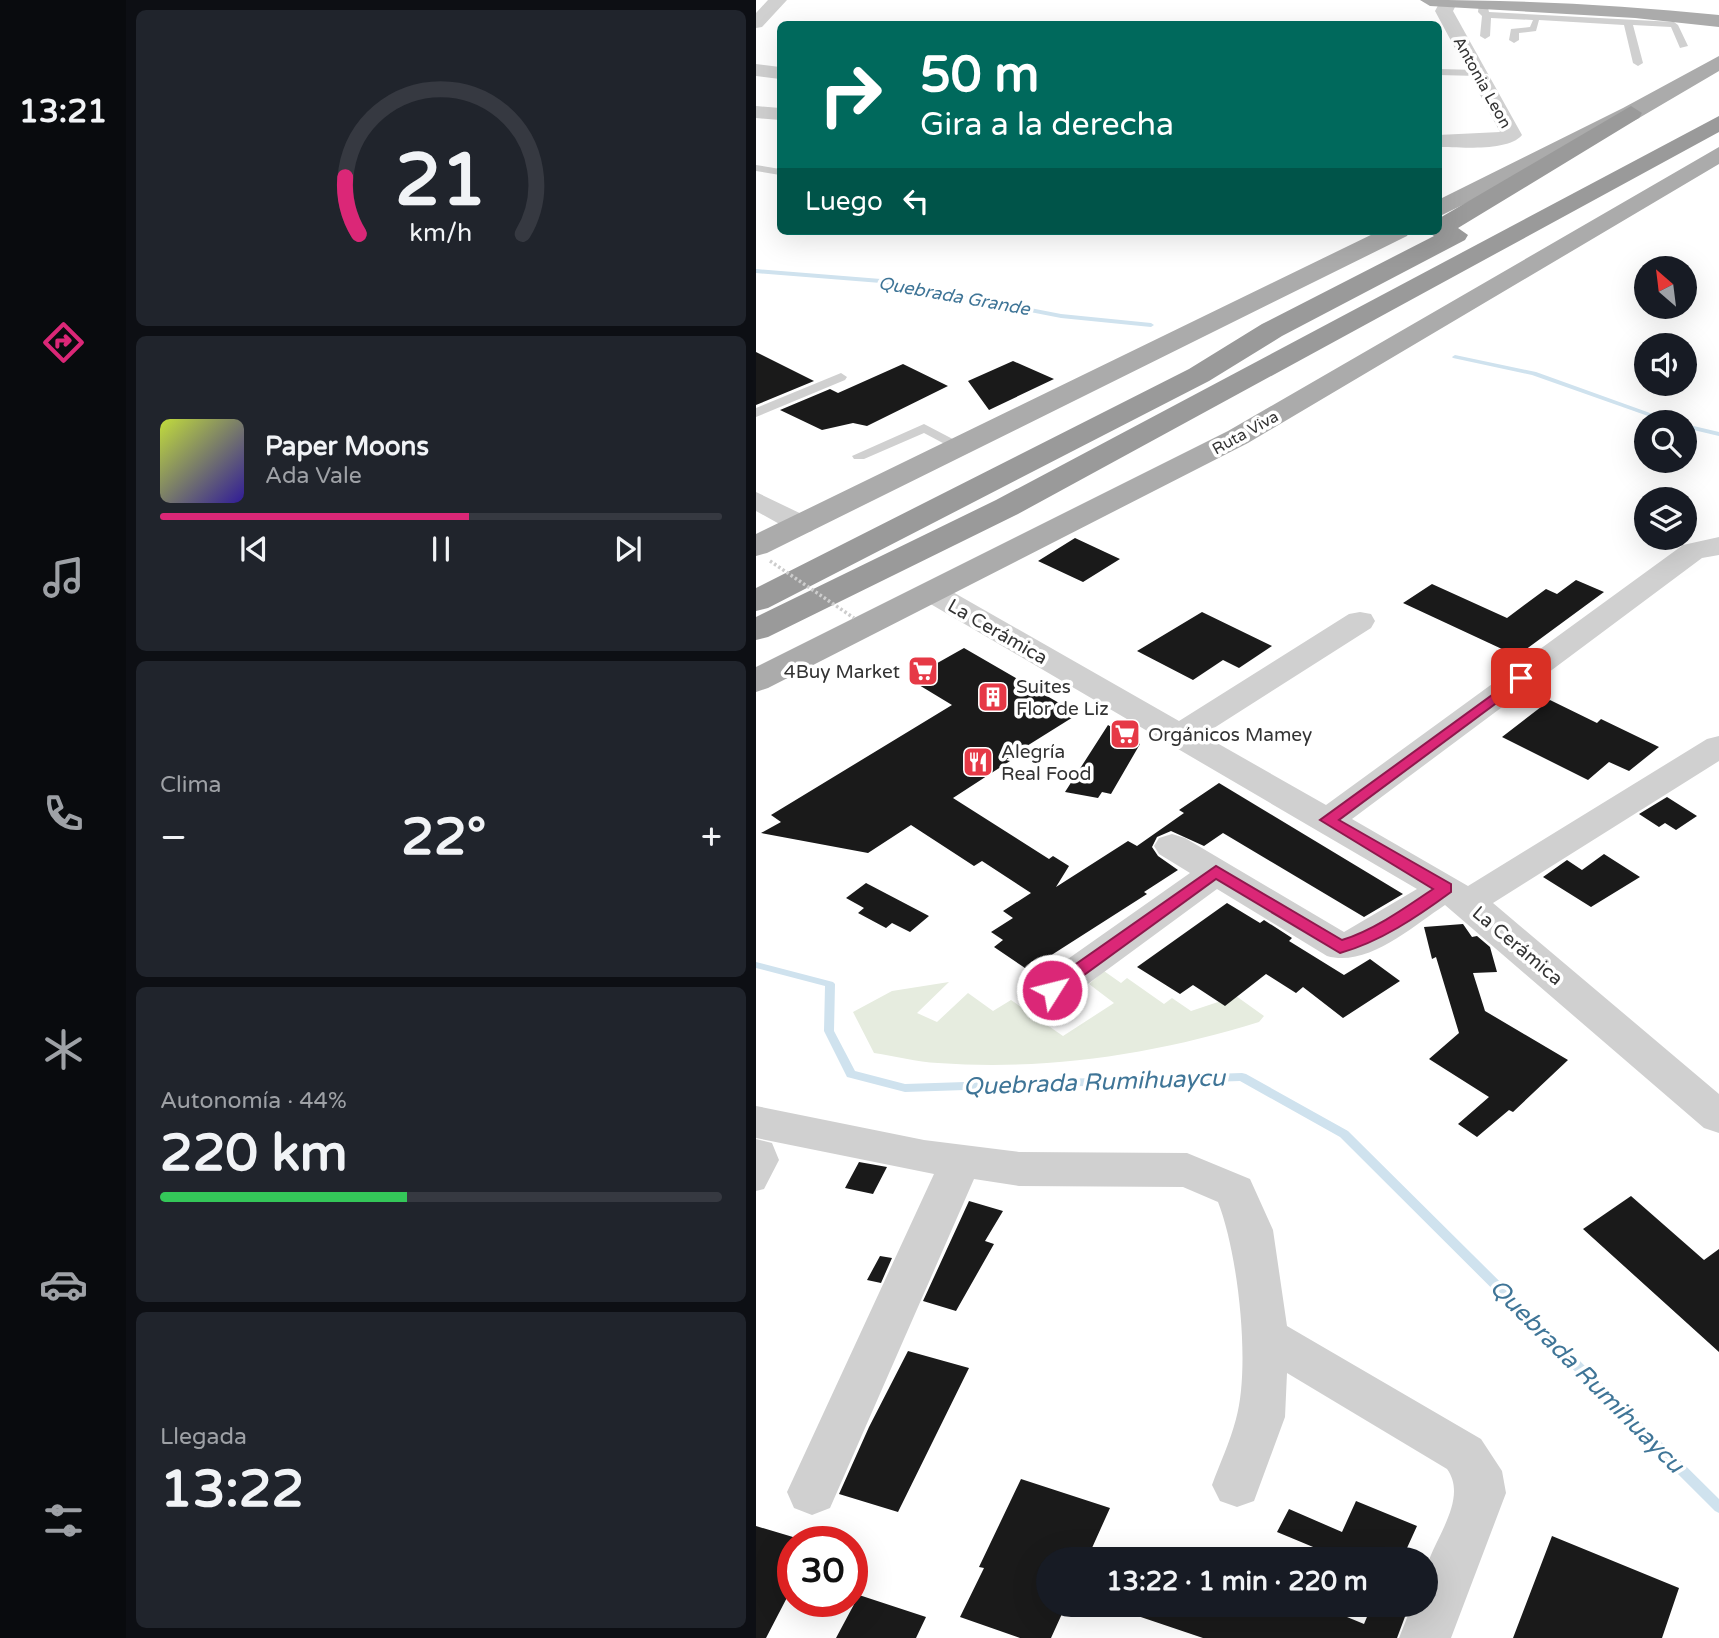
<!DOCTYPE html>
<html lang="es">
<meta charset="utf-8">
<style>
body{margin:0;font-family:"Varela Round",sans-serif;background:#20242c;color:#f1f3f6;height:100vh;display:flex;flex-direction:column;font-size:26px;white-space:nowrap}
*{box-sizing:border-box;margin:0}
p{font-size:23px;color:#9ea1a6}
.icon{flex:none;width:38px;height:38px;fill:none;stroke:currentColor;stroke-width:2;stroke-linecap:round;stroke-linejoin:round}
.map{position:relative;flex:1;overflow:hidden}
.details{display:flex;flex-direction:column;gap:10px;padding:10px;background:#0d0f14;width:630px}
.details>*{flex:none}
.top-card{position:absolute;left:21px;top:21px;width:665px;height:214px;border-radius:10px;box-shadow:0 7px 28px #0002;background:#00695c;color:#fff;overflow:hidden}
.needle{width:46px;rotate:332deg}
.buttons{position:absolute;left:878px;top:256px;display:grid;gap:14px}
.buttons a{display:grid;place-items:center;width:63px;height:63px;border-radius:50%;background:#171b24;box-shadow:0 7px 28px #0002;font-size:35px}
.speed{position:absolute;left:21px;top:1526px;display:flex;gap:14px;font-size:35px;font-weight:700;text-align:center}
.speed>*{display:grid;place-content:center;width:91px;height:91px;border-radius:50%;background:#171b24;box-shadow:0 7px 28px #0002;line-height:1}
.speed .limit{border:10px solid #d22;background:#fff;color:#111}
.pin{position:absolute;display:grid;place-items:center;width:60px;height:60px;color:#fff;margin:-30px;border-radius:14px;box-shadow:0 4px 10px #0006}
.me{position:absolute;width:77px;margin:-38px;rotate:54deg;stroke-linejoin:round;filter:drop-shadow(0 0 5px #0008)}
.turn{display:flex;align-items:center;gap:24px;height:147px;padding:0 28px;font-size:32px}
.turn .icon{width:91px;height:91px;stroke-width:2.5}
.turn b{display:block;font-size:49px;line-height:60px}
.then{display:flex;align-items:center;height:66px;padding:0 28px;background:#0003;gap:14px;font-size:26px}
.big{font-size:52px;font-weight:700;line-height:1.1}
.details .card{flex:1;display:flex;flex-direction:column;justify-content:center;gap:10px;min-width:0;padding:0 24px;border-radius:10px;background:#20242c}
.details .dial{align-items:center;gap:0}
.dial svg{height:182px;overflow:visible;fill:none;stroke:#363941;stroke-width:7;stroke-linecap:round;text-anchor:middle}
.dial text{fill:#f1f3f6;stroke:none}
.song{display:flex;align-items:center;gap:21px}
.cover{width:84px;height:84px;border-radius:10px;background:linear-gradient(135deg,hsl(70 70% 55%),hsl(250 70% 35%))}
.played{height:7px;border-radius:4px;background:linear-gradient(90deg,#db2777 55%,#363941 55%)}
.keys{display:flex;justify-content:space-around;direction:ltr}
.heat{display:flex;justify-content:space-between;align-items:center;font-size:38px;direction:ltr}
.charge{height:10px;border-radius:5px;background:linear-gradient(90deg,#34c759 44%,#363941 0)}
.trip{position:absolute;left:280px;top:1547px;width:402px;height:70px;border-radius:35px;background:#171b24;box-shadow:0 7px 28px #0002;font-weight:700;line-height:70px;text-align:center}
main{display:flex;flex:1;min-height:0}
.tab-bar{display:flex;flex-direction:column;width:126px;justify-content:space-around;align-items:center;background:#090b0e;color:#9ea1a6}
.tab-bar .icon{width:49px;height:49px}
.tab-bar .current{color:#db2777}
.tab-bar b{font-size:32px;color:#f1f3f6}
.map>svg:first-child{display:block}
.green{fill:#e6ecdf}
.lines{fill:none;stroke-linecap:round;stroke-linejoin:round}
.stream{fill:#cfe2ee;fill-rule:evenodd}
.building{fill:#1a1a1a}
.lane{fill:#d0d0d0;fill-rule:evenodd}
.street{fill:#d0d0d0;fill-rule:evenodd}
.primary{fill:#ababab;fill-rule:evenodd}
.highway{fill:#9a9a9a;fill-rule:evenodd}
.path-bridge{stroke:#cdcdcd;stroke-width:3.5;stroke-dasharray:2.5 2.5;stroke-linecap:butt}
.route{fill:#db2777;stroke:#8e194d;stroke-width:2}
.labels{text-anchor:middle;stroke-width:7;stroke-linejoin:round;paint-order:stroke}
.far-street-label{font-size:16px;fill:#333;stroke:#fff}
.far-water-label{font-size:18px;font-style:italic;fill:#3f7597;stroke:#fff}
.street-label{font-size:19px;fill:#333;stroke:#fff}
.poi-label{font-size:19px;fill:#333;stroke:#fff;text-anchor:start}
.near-water-label{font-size:24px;font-style:italic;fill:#3f7597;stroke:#fff}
</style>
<main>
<nav class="tab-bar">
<b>13:21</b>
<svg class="icon current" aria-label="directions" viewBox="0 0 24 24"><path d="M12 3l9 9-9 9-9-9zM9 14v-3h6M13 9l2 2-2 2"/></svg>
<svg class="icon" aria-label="music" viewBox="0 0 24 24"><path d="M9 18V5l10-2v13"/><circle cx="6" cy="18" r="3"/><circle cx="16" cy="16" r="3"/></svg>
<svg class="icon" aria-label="phone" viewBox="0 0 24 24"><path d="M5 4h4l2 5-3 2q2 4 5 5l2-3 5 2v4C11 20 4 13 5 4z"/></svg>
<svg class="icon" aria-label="climate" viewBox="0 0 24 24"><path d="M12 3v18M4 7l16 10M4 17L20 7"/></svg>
<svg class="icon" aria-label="car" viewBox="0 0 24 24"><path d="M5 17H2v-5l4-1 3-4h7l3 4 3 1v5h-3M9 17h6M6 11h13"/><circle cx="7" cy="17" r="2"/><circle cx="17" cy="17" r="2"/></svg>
<svg class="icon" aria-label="filters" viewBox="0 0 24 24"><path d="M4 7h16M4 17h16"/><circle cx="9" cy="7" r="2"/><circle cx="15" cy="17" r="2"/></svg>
</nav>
<section class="details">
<div class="card dial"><svg viewBox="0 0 100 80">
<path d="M14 69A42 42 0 1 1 86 69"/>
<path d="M14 69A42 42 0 0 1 8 44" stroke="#db2777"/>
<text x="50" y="56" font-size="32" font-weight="700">21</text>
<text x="50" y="72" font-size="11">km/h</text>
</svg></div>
<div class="card">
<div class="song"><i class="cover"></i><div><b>Paper Moons</b><p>Ada Vale</p></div></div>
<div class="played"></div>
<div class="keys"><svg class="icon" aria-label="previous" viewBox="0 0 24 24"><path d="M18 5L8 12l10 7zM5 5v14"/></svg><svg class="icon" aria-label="pause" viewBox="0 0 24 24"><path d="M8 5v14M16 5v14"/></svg><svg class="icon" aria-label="next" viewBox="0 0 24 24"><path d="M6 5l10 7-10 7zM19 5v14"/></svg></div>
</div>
<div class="card"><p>Clima</p>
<div class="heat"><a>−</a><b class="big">22°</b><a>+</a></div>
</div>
<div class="card"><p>Autonomía · 44%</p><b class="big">220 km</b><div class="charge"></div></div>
<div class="card"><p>Llegada</p><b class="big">13:22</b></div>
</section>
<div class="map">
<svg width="963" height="1638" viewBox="0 0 963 1638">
<rect width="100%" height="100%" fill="#fff"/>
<!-- green -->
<path class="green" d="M348,971l17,12 6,-5 37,26 8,-6 19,13 45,-15 28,20 -5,6c-103,32 -212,49 -321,41 -21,-1 -43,-7 -64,-10l-21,-41 39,-21 57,-9 -32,31 20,9 31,-29 25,18 18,-11 52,36 51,-33 -25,-19z"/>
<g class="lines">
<!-- stream -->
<path class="stream" d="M0,269l125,10 180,35 90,9 3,2 -3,2 -90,-9 -180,-35 -125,-10z
M699,355l81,17 139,50h-10l-133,-47 -79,-17 -1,-1z
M929,424l34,8v4l-34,-8z
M0,962l77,20 2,2 -1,47 21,40 50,13 337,-11 4,1 102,57 371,368v14l-4,-2 -375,-374 -100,-56 -335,11 -54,-14 -4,-1 -23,-46 1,-45 -69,-18z"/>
</g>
<!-- building -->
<path class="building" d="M0,352l58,29 -58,24z
M257,361l41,18 -65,31 -21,-29z
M147,364l45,22 -81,40 -14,-3 -31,7 -42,-20 50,-21 8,4z
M319,538l45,21 -37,23 -45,-21z
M820,580l28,12 -87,64 -114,-53 29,-19 75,34 39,-29 11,5z
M446,612l70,34 -33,22 -16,-8 -30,20 -56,-29z
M208,648l114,66 -56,35 -16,11 4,1 -57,37 96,61 4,-3 16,10 -13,21 72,-46 9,5 47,-33 -5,-3 40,-27 184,111 -39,23 -141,-84 -19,13 -33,-15 -14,6 -5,10 6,9 20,14 -34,22 3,2 -119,76 -34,-23 9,-7 -12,-8 22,-14 -10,-7 28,-18 -49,-32 -8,5 -63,-41 -43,28 -107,-20 20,-11 -10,-7 181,-110 -43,-26z
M794,700l47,23 4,-4 58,28 -30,24 -20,-9 -21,18 -86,-43z
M352,725l32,19 -29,50 -9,-2 -4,6 -33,-6z
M911,797l30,19 -21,14 -11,-7 -6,4 -20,-13z
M848,854l36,23 -49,30 -48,-30 24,-17 15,10z
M110,883l63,33 -19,16 -18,-9 -6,5 -28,-15 6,-5 -18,-10z
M471,903l33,20 4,-3 28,18 -3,3 55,34 26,-16 30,22 -57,37 -40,-31 -7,6 -30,-19 -41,32 -32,-21 -13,9 -43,-27z
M707,924l9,13 5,-1 13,11 7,25 -24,1 12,38 83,49 -55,52 -4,-2 -32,27 -19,-13 31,-27 -60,-38 30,-26 -23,-76 -4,2 -8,-32z
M103,1162l28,5 -14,27 -28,-6z
M875,1196l73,64 15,-11v103l-136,-123z
M213,1201l34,10 -18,30 9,3 -38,67 -33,-10z
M124,1256l12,2 -11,25 -14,-3z
M152,1351l61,17 -71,144 -59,-18 30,-67z
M265,1479l89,29 -23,51h-39v46h18l-15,33h-31l-60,-21 24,-49 -5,-1z
M600,1501l61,25 -15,33h-60l-65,-27 12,-23 53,23z
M0,1526l37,11v49l-27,52h-10z
M796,1536l127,52 -17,50h-149z
M103,1595l67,22 -10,21h-80z
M362,1605h200l46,19 8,-19 37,1 -12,32h-194l-86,-29z"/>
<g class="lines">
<!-- lane -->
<path class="lane" d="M727,1l4,3 2,8 185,10 4,3 10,21 -8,2 -9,-21 -38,-2 10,38 -5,3 -5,-3 -9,-38 -85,-5 -3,11 -17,2v7l-5,3 -5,-3 2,-11 19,-2 3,-7 -42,-2 -1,18 -5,3 -5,-3 2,-20 -4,-4 1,-8z
M682,69l40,1 5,3 -5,3 -40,-1z
M0,165l24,4v6l-24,-4z
M85,373l6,4 -2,3 -89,37v-9z
M168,424l44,23 -7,4 -5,-1 -32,-17 -60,26h-10l-2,-3z
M0,1139l16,4 7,17 -15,29 -8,2z"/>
<!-- street -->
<path class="street" d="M12,0h19l-25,27 -6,1v-15z
M685,0l17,1 -5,10 69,124c-14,17 -63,12 -84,12v-12l62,-3 -65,-121z
M0,64l24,3v12l-24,-3z
M0,106l24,2v12l-24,-2z
M0,492l56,27 4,6 -4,6 -10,3 -10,-3 -36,-20z
M963,537v18l-17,3 -350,261 116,67 239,-147 12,-3v25l-226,142 226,191v39l-15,-5 -259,-223c-32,21 -78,63 -118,51l-110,-67 -151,111 -14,4 -14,-4 -5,-10 5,-10 152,-107 -31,-19 -5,-8 5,-8 13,-4 13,4 159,94 73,-43 -495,-290 -4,-6 4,-6 11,-3 11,3 235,134 170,-107 11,-2 11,2 4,7 -4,7 -168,107 123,70 357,-260z
M0,1106l168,34 95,12 168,1 63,26 23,51 14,96 194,113 21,32 4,22 -55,145h-52l13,-33h14c0,-12 -2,-27 1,-39 9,-30 41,-68 20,-97l-160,-96 -2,44 -31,84 -17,6 -17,-6 -8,-16c8,-22 18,-43 24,-66 15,-53 2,-166 -18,-217l-35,-15 -164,-1 -45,-7 -144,329 -18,7 -18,-7 -7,-16 147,-318 -178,-36z"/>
<!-- primary -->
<path class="primary" d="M664,0c101,0 199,5 299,15v12l-84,-9 -205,-12z
M963,56v15l-80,47 -201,99v-17l185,-92z
M963,147v17l-471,279 -480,245 -12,4v-25l472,-236z
M623,231h31l-3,5 -640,317 -11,3v-22z"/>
<!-- highway -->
<path class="highway" d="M875,106l11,7 -3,5 -181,110 10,7 -3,5 -183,96 -73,45 -441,227 -12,3v-23l433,-219 73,-45 172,-88 -8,-5h12v-12z
M963,116v16l-701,382 -250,123 -12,3v-23l240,-117z"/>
<!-- path-bridge -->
<path class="path-bridge" d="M14,561l84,57"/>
</g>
<!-- route -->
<path class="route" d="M765,674l8,4 -3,3 -187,139 112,64v8c-34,25 -71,50 -111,61l-124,-74 -158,115h-12l-3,-4 3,-5 170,-119 126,74c32,-10 63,-32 91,-51l-113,-69z"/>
<!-- icons -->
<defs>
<g id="supermarket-square" transform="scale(1.575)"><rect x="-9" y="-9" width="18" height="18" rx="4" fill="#e63946" stroke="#fff"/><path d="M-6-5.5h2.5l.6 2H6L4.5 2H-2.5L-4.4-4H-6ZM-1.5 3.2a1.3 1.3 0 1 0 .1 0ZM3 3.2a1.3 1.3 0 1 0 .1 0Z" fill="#fff"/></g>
<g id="building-square" transform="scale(1.575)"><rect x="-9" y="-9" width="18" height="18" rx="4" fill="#e63946" stroke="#fff"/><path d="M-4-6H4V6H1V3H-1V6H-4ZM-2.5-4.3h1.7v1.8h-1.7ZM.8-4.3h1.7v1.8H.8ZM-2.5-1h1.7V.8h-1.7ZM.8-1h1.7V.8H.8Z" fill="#fff"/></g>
<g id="restaurant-square" transform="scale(1.575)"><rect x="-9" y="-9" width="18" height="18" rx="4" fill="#e63946" stroke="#fff"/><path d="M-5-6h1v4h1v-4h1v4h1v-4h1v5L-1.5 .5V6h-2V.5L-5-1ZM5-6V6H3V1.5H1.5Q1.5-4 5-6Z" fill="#fff"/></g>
</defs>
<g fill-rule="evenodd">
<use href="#supermarket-square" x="167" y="671"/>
<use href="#building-square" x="237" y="697"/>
<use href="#supermarket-square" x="369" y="734"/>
<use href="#restaurant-square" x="222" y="762"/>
</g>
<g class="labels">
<!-- far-street labels -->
<g class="far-street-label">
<text transform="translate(727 82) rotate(61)" y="6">Antonia Leon</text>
<text transform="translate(489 432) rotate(-29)" y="6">Ruta Viva</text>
</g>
<!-- far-water labels -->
<g class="far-water-label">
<text transform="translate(198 296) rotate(10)" y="6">Quebrada Grande</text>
</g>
<!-- street labels -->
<g class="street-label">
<text transform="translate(242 631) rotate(30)" y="7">La Cerámica</text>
<text transform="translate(762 945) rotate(40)" y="7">La Cerámica</text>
</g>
<!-- poi labels -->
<g class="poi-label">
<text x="144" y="678" text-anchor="end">4Buy Market</text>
<text x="260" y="693">Suites<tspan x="260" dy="22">Flor de Liz</tspan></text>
<text x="392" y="741">Orgánicos Mamey</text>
<text x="245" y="758">Alegría<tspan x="245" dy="22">Real Food</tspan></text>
</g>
<!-- near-water labels -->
<g class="near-water-label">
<text transform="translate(338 1082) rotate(-2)" y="8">Quebrada Rumihuaycu</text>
<text transform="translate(831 1376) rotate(45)" y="8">Quebrada Rumihuaycu</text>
</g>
</g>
</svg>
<div class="buttons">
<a><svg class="needle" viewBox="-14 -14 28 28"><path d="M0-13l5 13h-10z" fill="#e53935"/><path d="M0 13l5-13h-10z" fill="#9ea1a6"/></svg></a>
<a><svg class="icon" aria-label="sound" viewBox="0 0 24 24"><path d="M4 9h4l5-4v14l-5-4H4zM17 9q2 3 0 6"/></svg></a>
<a><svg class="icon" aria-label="search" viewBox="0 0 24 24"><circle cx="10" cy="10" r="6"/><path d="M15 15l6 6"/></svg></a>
<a><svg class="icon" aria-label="layers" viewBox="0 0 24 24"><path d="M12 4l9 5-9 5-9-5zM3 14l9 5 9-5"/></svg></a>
</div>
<div class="speed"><div class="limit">30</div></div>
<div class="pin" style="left:765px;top:678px;background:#d93025"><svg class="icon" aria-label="arrive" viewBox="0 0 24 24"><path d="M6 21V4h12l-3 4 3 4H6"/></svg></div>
<svg class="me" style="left:296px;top:990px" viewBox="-20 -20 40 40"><circle r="17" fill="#db2777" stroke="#fff" stroke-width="3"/><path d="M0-11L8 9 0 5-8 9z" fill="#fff"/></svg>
<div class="trip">13:22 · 1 min · 220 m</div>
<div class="top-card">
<div class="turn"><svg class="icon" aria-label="right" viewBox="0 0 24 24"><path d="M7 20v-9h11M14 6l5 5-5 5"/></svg><div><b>50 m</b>Gira a la derecha</div></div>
<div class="then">Luego<svg class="icon" aria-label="left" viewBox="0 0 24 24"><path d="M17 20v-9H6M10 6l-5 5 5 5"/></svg></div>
</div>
</div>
</main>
